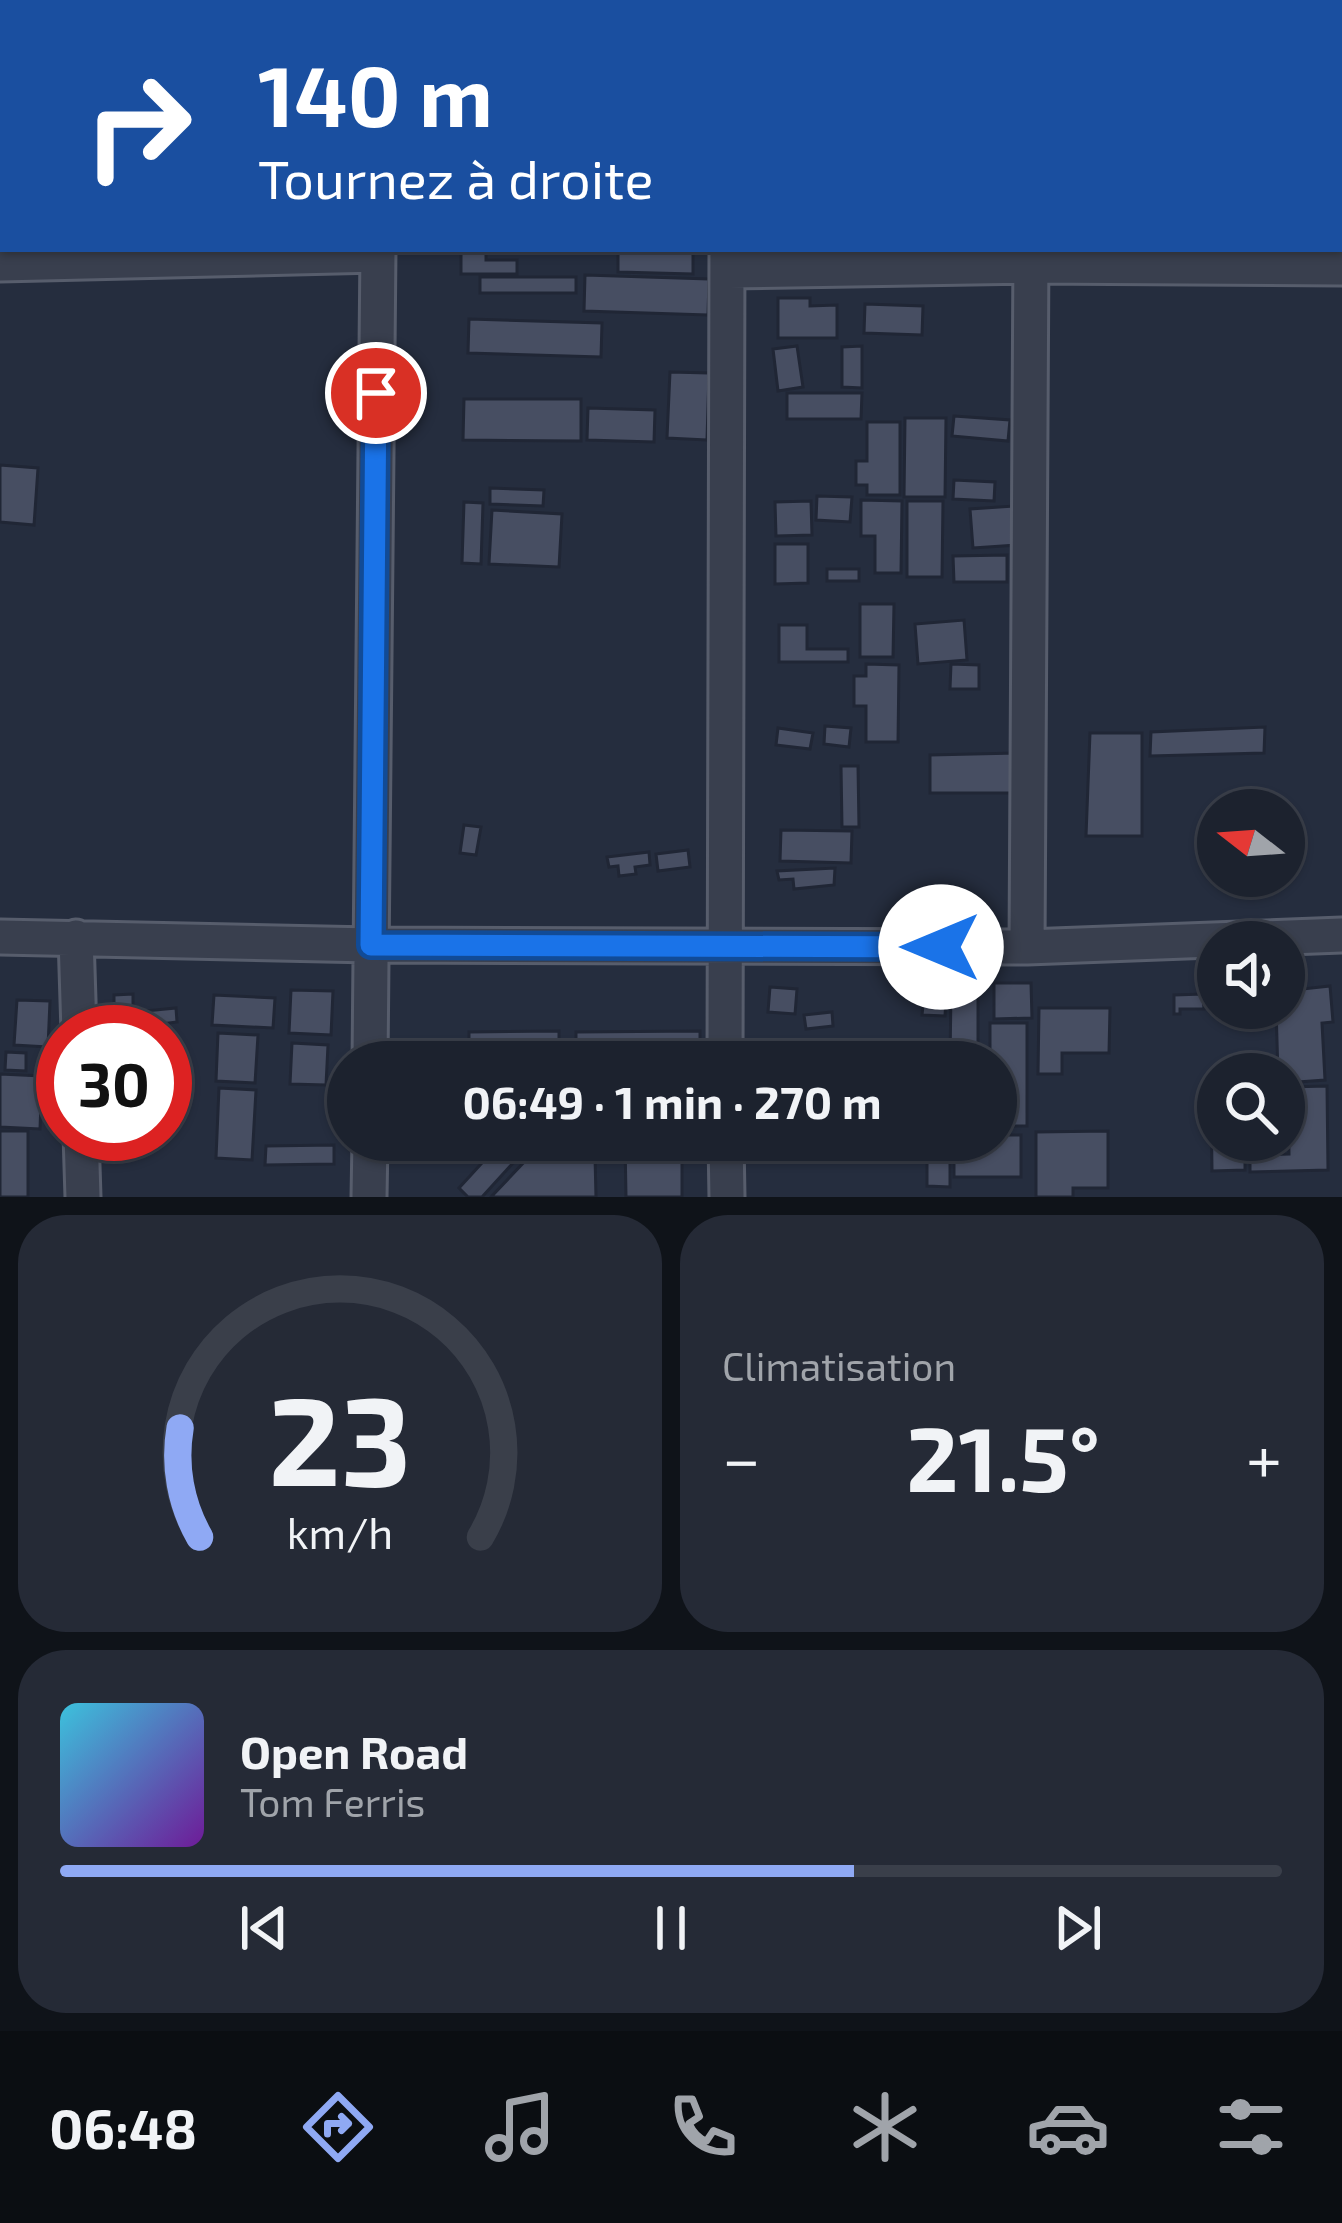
<!DOCTYPE html>
<html lang="fr">
<meta charset="utf-8">
<style>
body{margin:0;font-family:"Exo 2",sans-serif;background:#252a36;color:#f1f3f6;height:100vh;display:flex;flex-direction:column;font-size:45px;white-space:nowrap}
*{box-sizing:border-box;margin:0}
p{font-size:39px;color:#a0a4aa}
.icon{flex:none;width:66px;height:66px;fill:none;stroke:currentColor;stroke-width:2;stroke-linecap:round;stroke-linejoin:round}
.map{position:relative;height:1197px;overflow:hidden}
.drawer{display:flex;flex-direction:column;gap:18px;padding:18px;background:#0f1319;flex:1}
.drawer>*{flex:none}
.guide{position:absolute;left:0px;top:0px;width:1344px;height:252px;box-shadow:0 3px 9px #0004,0 0 0 3px #3a3f4a;background:#1a4fa0;color:#fff;overflow:hidden}
.needle{width:78px;rotate:287deg}
.buttons{position:absolute;left:1197px;top:789px;display:grid;gap:24px}
.buttons a{display:grid;place-items:center;width:108px;height:108px;border-radius:50%;background:#1c222e;box-shadow:0 3px 9px #0004,0 0 0 3px #3a3f4a;font-size:60px}
.speed{position:absolute;left:36px;top:1005px;display:flex;gap:24px;font-size:60px;font-weight:700;text-align:center}
.speed>*{display:grid;place-content:center;width:156px;height:156px;border-radius:50%;background:#1c222e;box-shadow:0 3px 9px #0004,0 0 0 3px #3a3f4a;line-height:1}
.speed .limit{border:18px solid #d22;background:#fff;color:#111}
.pin{position:absolute;display:grid;place-items:center;width:102px;height:102px;color:#fff;margin:-51px;border:6px solid #fff;border-radius:50%;box-shadow:0 3px 12px #0007}
.me{position:absolute;width:132px;margin:-66px;rotate:270deg;stroke-linejoin:round;filter:drop-shadow(0 0 9px #0008)}
.turn{display:flex;align-items:center;gap:42px;height:252px;padding:0 60px;font-size:54px}
.turn .icon{width:156px;height:156px;stroke-width:2.5}
.turn b{display:block;font-size:84px;line-height:102px}
.big{font-size:90px;font-weight:700;line-height:1.1}
.drawer .card{flex:1;display:flex;flex-direction:column;justify-content:center;gap:18px;min-width:0;padding:0 42px;border-radius:48px;background:#252a36}
.drawer .dial{align-items:center;gap:0}
.dial svg{height:312px;overflow:visible;fill:none;stroke:#3a3f4a;stroke-width:7;stroke-linecap:round;text-anchor:middle}
.dial text{fill:#f1f3f6;stroke:none}
.song{display:flex;align-items:center;gap:36px}
.cover{width:144px;height:144px;border-radius:18px;background:linear-gradient(135deg,hsl(190 70% 55%),hsl(280 70% 35%))}
.played{height:12px;border-radius:6px;background:linear-gradient(90deg,#8fa9f4 65%,#3a3f4a 65%)}
.keys{display:flex;justify-content:space-around;direction:ltr}
.heat{display:flex;justify-content:space-between;align-items:center;font-size:66px;direction:ltr}
.drawer .tiles{flex:1;display:grid;gap:18px;grid-template-columns:1fr 1fr}
.card:last-child{grid-column:span 2}
.trip{position:absolute;left:327px;top:1041px;width:690px;height:120px;border-radius:60px;background:#1c222e;box-shadow:0 3px 9px #0004,0 0 0 3px #3a3f4a;font-weight:700;line-height:120px;text-align:center}
.dock{display:flex;height:192px;justify-content:space-around;align-items:center;background:#0b0e12;color:#a0a4aa}
.dock .icon{width:84px;height:84px}
.dock .current{color:#8fa9f4}
.dock b{font-size:54px;color:#f1f3f6}
.map>svg:first-child{display:block}
.building{fill:#474e62;stroke:#202635;stroke-width:3}
.lines{fill:none;stroke-linecap:round;stroke-linejoin:round}
.street-casing{stroke:#575d6c;stroke-width:39}
.street{stroke:#393f4e;stroke-width:33}
.route-casing{stroke:#114b97;stroke-width:30}
.route{stroke:#1a73e8;stroke-width:21}
</style>
<div class="map">
<svg width="1342" height="1197" viewBox="0 0 1342 1197">
<rect width="100%" height="100%" fill="#252d3e"/>
<!-- building -->
<path class="building" d="M461,249h25v11h31v14h-56z
M618,249h75v25l-75,-2z
M585,275l124,4 -1,36 -124,-4z
M480,277h96v16h-96z
M778,298h32v8l27,-1v33h-59z
M865,304l58,2 -1,29 -58,-2z
M469,319l133,4 -1,34 -133,-4z
M797,346l6,41 -25,4 -5,-42z
M862,346v42l-20,-1v-40z
M670,372l39,1 -2,67 -40,-2z
M787,393h75l-1,26h-74z
M464,399h117v42l-118,-1z
M588,408l67,2 -1,32 -67,-2z
M954,416l56,4 -2,21 -56,-5z
M905,418h41l-1,79h-41z
M867,422h33v73h-33v-10h-11v-24h11z
M0,465l38,3 -4,57 -34,-3z
M954,480l41,2 -1,19 -41,-2z
M490,488l54,2 -1,16 -53,-2z
M817,496l35,1 -2,25 -34,-2z
M861,500l41,1 -1,72h-26v-37h-14z
M811,501l1,34 -36,1 -1,-34z
M907,501h36l-1,76h-35z
M464,502l19,1 -2,61 -19,-1z
M1014,506l3,39 -44,3 -3,-39z
M492,510l70,4 -3,53 -70,-3z
M775,544h33v39l-33,1z
M1007,555v27h-53l-1,-26z
M827,569h32v12h-32z
M860,604h34l-1,53h-33z
M964,620l3,40 -49,4 -3,-40z
M779,625h28v24h41v13h-69z
M866,664l33,1 -1,77h-32v-36h-12v-30h12z
M951,664l28,1v24h-29z
M825,726l26,2 -2,19 -25,-3z
M1265,727l-1,26 -114,3 1,-24z
M778,728l35,5 -3,16 -34,-4z
M1090,733h52v103h-56z
M1017,753v40h-87v-38z
M841,766h17l1,61h-17z
M464,825l17,2 -5,28 -16,-2z
M781,830l71,1 -1,32 -71,-2z
M688,850l2,17 -32,4 -2,-17z
M649,852l1,13 -15,2 1,7 -17,2 -1,-10 -9,1 -2,-10z
M835,868l-1,17 -40,4 -1,-10 -14,1 -2,-9z
M994,983h37l1,35 -38,1z
M1330,986l3,36 -11,1 3,57 -41,3v-9h-6l-2,-66h8v-17z
M770,987l27,2 -2,25 -27,-2z
M291,990l42,1 -2,44 -42,-2z
M951,991h27v71h-28z
M133,994v20h-19v-19z
M1203,994l1,15h-24v5h-6v-19z
M214,995l61,3 -2,30 -61,-3z
M924,995l22,2 -1,19 -23,-1z
M17,1000l33,1 -2,46 -34,-2z
M176,1008l1,14 -31,4 -1,-15z
M1039,1008h71l-1,45h-47v21h-24z
M832,1012l1,14 -27,3 -2,-14z
M990,1023h37v103h-31v-64h-6z
M559,1031v31h-90v-30z
M700,1031v31h-124v-30z
M218,1033l40,2 -3,48 -39,-2z
M292,1043l36,2 -2,40 -36,-1z
M887,1045v17h-103l-1,-16z
M6,1052l20,1v18l-21,-1z
M0,1074l42,2 -2,53 -40,-2z
M1327,1086l1,84 -78,2v-17l39,-1 -1,-67z
M219,1088l37,2 -4,70 -36,-2z
M1211,1089h7v51h27v30l-33,1z
M0,1131h28v66h-28z
M1108,1131v57h-35v9h-37v-65z
M996,1135h25v42h-67v-37h42z
M503,1140l29,2 -50,55h-14l-9,-9z
M545,1140h26l24,16 1,41h-105z
M625,1140h57v57h-56z
M927,1140h23v47l-23,-1z
M334,1145v19l-69,1 1,-19z"/>
<g class="lines">
<!-- street casing -->
<g class="street-casing">
<path id="street" d="M718,0l1,3
M378,3v-3
M1032,3v-3
M0,264l378,-9
M728,271l303,-5 311,2
M0,937l371,8 656,2 315,-12
M76,937l3,95
M1027,947l4,-698
M370,1062l8,-813
M725,1062l2,-813
M81,1134l2,63
M726,1140l1,57
M369,1197l1,-57"/>
</g>
<!-- street -->
<use href="#street" class="street"/>
</g>
<g class="lines">
<!-- route casing -->
<g class="route-casing">
<path id="route" d="M376,393l-5,552 570,2"/>
</g>
<!-- route -->
<use href="#route" class="route"/>
</g>
</svg>
<div class="buttons">
<a><svg class="needle" viewBox="-14 -14 28 28"><path d="M0-13l5 13h-10z" fill="#e53935"/><path d="M0 13l5-13h-10z" fill="#a0a4aa"/></svg></a>
<a><svg class="icon" aria-label="sound" viewBox="0 0 24 24"><path d="M4 9h4l5-4v14l-5-4H4zM17 9q2 3 0 6"/></svg></a>
<a><svg class="icon" aria-label="search" viewBox="0 0 24 24"><circle cx="10" cy="10" r="6"/><path d="M15 15l6 6"/></svg></a>
</div>
<div class="speed"><div class="limit">30</div></div>
<div class="pin" style="left:376px;top:393px;background:#d93025"><svg class="icon" aria-label="arrive" viewBox="0 0 24 24"><path d="M6 21V4h12l-3 4 3 4H6"/></svg></div>
<svg class="me" style="left:941px;top:947px" viewBox="-20 -20 40 40"><circle r="19" fill="#fff"/><path d="M0-13L10 11 0 6-10 11z" fill="#1a73e8"/></svg>
<div class="trip">06:49 · 1 min · 270 m</div>
<div class="guide">
<div class="turn"><svg class="icon" aria-label="right" viewBox="0 0 24 24"><path d="M7 20v-9h11M14 6l5 5-5 5"/></svg><div><b>140 m</b>Tournez à droite</div></div>
</div>
</div>
<section class="drawer">
<div class="tiles">
<div class="card dial"><svg viewBox="0 0 100 80">
<path d="M14 69A42 42 0 1 1 86 69"/>
<path d="M14 69A42 42 0 0 1 9 41" stroke="#8fa9f4"/>
<text x="50" y="56" font-size="32" font-weight="700">23</text>
<text x="50" y="72" font-size="11">km/h</text>
</svg></div>
<div class="card"><p>Climatisation</p>
<div class="heat"><a>−</a><b class="big">21.5°</b><a>+</a></div>
</div>
<div class="card">
<div class="song"><i class="cover"></i><div><b>Open Road</b><p>Tom Ferris</p></div></div>
<div class="played"></div>
<div class="keys"><svg class="icon" aria-label="previous" viewBox="0 0 24 24"><path d="M18 5L8 12l10 7zM5 5v14"/></svg><svg class="icon" aria-label="pause" viewBox="0 0 24 24"><path d="M8 5v14M16 5v14"/></svg><svg class="icon" aria-label="next" viewBox="0 0 24 24"><path d="M6 5l10 7-10 7zM19 5v14"/></svg></div>
</div>
</div>
</section>
<nav class="dock">
<b>06:48</b>
<svg class="icon current" aria-label="directions" viewBox="0 0 24 24"><path d="M12 3l9 9-9 9-9-9zM9 14v-3h6M13 9l2 2-2 2"/></svg>
<svg class="icon" aria-label="music" viewBox="0 0 24 24"><path d="M9 18V5l10-2v13"/><circle cx="6" cy="18" r="3"/><circle cx="16" cy="16" r="3"/></svg>
<svg class="icon" aria-label="phone" viewBox="0 0 24 24"><path d="M5 4h4l2 5-3 2q2 4 5 5l2-3 5 2v4C11 20 4 13 5 4z"/></svg>
<svg class="icon" aria-label="climate" viewBox="0 0 24 24"><path d="M12 3v18M4 7l16 10M4 17L20 7"/></svg>
<svg class="icon" aria-label="car" viewBox="0 0 24 24"><path d="M5 17H2v-5l4-1 3-4h7l3 4 3 1v5h-3M9 17h6M6 11h13"/><circle cx="7" cy="17" r="2"/><circle cx="17" cy="17" r="2"/></svg>
<svg class="icon" aria-label="filters" viewBox="0 0 24 24"><path d="M4 7h16M4 17h16"/><circle cx="9" cy="7" r="2"/><circle cx="15" cy="17" r="2"/></svg>
</nav>
